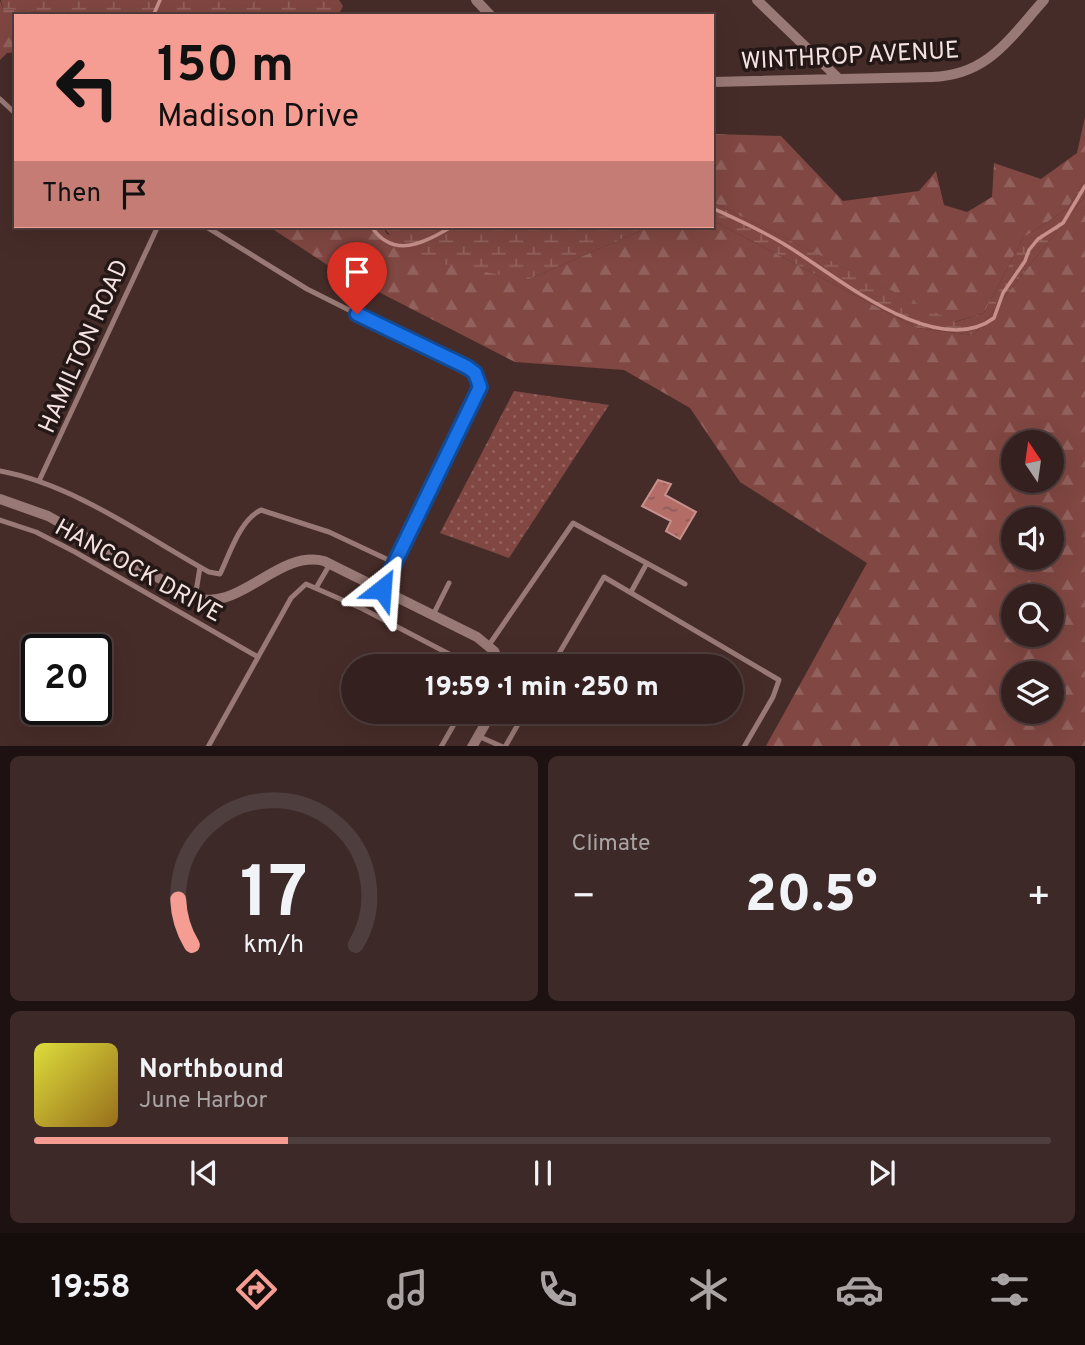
<!DOCTYPE html>
<meta charset="utf-8">
<style>
body{margin:0;font-family:Overpass,sans-serif;background:#3c2928;color:#f1f3f6;height:100vh;display:flex;flex-direction:column;font-size:26px;white-space:nowrap}
*{box-sizing:border-box;margin:0}
p{font-size:23px;color:#a9a3a4}
.icon{flex:none;width:38px;height:38px;fill:none;stroke:currentColor;stroke-width:2;stroke-linecap:round;stroke-linejoin:round}
.map{position:relative;height:746px;overflow:hidden}
.panel{display:flex;flex-direction:column;gap:10px;padding:10px;background:#1d1211;flex:1}
.panel>*{flex:none}
.top-card{position:absolute;left:14px;top:14px;width:700px;height:214px;border-radius:0px;box-shadow:0 7px 28px #0002,0 0 0 2px #4e3e3d;background:#f59c93;color:#111;overflow:hidden}
.needle{width:46px;rotate:347deg}
.buttons{position:absolute;left:1001px;top:430px;display:grid;gap:14px}
.buttons a{display:grid;place-items:center;width:63px;height:63px;border-radius:50%;background:#34211f;box-shadow:0 7px 28px #0002,0 0 0 2px #4e3e3d;font-size:35px}
.speed{position:absolute;left:21px;top:634px;display:flex;gap:14px;font-size:35px;font-weight:700;text-align:center}
.speed>*{display:grid;place-content:center;width:91px;height:91px;border-radius:50%;background:#34211f;box-shadow:0 7px 28px #0002,0 0 0 2px #4e3e3d;line-height:1}
.speed .limit{border:4px solid #111;border-radius:10px;background:#fff;color:#111}
.pin{position:absolute;display:grid;place-items:center;width:60px;height:60px;color:#fff;margin:-72px -30px;border-radius:50% 50% 50% 0;rotate:-45deg;box-shadow:0 0 7px #0007}
.pin .icon{rotate:45deg}
.me{position:absolute;width:77px;margin:-38px;rotate:28deg;stroke-linejoin:round;filter:drop-shadow(0 0 5px #0008)}
.turn{display:flex;align-items:center;gap:24px;height:147px;padding:0 28px;font-size:32px}
.turn .icon{width:91px;height:91px;stroke-width:2.5}
.turn b{display:block;font-size:49px;line-height:60px}
.then{display:flex;align-items:center;height:66px;padding:0 28px;background:#0003;gap:14px;font-size:26px}
.big{font-size:52px;font-weight:800;line-height:1.1}
.panel .widget{flex:1;display:flex;flex-direction:column;justify-content:center;gap:10px;min-width:0;padding:0 24px;border-radius:10px;background:#3c2928}
.panel .dial{align-items:center;gap:0}
.dial svg{height:182px;overflow:visible;fill:none;stroke:#4e3e3d;stroke-width:7;stroke-linecap:round;text-anchor:middle}
.dial text{fill:#f1f3f6;stroke:none}
.song{display:flex;align-items:center;gap:21px}
.cover{width:84px;height:84px;border-radius:10px;background:linear-gradient(135deg,hsl(60 70% 55%),hsl(40 70% 35%))}
.played{height:7px;border-radius:4px;background:linear-gradient(90deg,#f59c93 25%,#4e3e3d 25%)}
.keys{display:flex;justify-content:space-around;direction:ltr}
.heat{display:flex;justify-content:space-between;align-items:center;font-size:38px;direction:ltr}
.panel .tiles{flex:1;display:grid;gap:10px;grid-template-columns:1fr 1fr}
.widget:last-child{grid-column:span 2}
.trip{position:absolute;left:341px;top:654px;width:402px;height:70px;border-radius:35px;background:#34211f;box-shadow:0 7px 28px #0002,0 0 0 2px #4e3e3d;font-weight:800;line-height:70px;text-align:center}
.dock{display:flex;height:112px;justify-content:space-around;align-items:center;background:#150d0c;color:#a9a3a4}
.dock .icon{width:49px;height:49px}
.dock .on{color:#f59c93}
.dock b{font-size:32px;color:#f1f3f6}
.map>svg:first-child{display:block}
.forest{fill:url(#forest-firs);fill-rule:evenodd}
.wetland{fill:url(#wetland-marsh)}
.park{fill:url(#park-dots)}
.water{fill:url(#water-ripples);stroke:#c7908b;stroke-width:2}
.lines{fill:none;stroke-linecap:round;stroke-linejoin:round}
.stream{stroke:#c7908b;stroke-width:3.5}
.service{stroke:#997975;stroke-width:5}
.minor{stroke:#997975;stroke-width:10}
.route-casing{stroke:#114b97;stroke-width:18}
.route{stroke:#1a73e8;stroke-width:12}
.labels{text-anchor:middle;stroke-width:7;stroke-linejoin:round;paint-order:stroke}
.street-label{font-size:24px;fill:#f5e3e1;stroke:#241817}
</style>
<div class="map">
<svg width="1085" height="747" viewBox="0 0 1085 747">
<defs>
<pattern id="forest-firs" width="22" height="20" patternUnits="userSpaceOnUse" patternTransform="scale(1.75)"><rect width="22" height="20" fill="#814742"/><path d="M5 1l3.5 6h-7zM16 11l3.5 6h-7z" fill="#93615d"/></pattern>
<pattern id="wetland-marsh" width="20" height="14" patternUnits="userSpaceOnUse" patternTransform="scale(1.75)"><rect width="20" height="14" fill="#814742"/><path d="M1 5h8M5 5V1M11 12h8M15 12V8" fill="none" stroke="#93615d"/></pattern>
<pattern id="park-dots" width="8" height="8" patternUnits="userSpaceOnUse" patternTransform="scale(1.75)"><rect width="8" height="8" fill="#814742"/><path d="M2 2h.1M6 6h.1" fill="none" stroke="#93615d" stroke-width="1.8" stroke-linecap="round"/></pattern>
<pattern id="water-ripples" width="26" height="14" patternUnits="userSpaceOnUse" patternTransform="scale(1.75)"><rect width="26" height="14" fill="#b36d66"/><path d="M2 4q2-2 4 0t4 0M15 11q2-2 4 0t4 0" fill="none" stroke="#895d58"/></pattern>
</defs>
<rect width="100%" height="100%" fill="#462c29"/>
<!-- forest -->
<path class="forest" d="M0,0l3,9 89,7h-76v36l-9,1 -7,7z
M1085,117v63l-18,29 -44,29 -39,75 -30,9 -242,-120v-63l3,-5 66,2 62,65 76,-10 17,-20 8,34 23,7 25,-15 2,-34 47,16 36,-26z
M1085,196v550h-319l101,-183 -127,-81 -50,-74 -66,-38 -109,-8 -183,-94 -64,-42h114l5,8 140,46 125,-54h60v-6l205,108 57,7zM1013,443h39v38h-39zM1013,520h39v38h-39zM1013,597h39v38h-39zM1013,674h39v38h-39z"/>
<!-- wetland -->
<path class="wetland" d="M1,0h338l4,6 -5,10h-246l-89,-7z
M1085,180v16l-111,139 -57,-7 -205,-108v-18l243,120 29,-9 39,-75 44,-29z
M382,226h270l-125,54 -116,-22z"/>
<!-- park -->
<path class="park" d="M514,391l95,14 -100,153 -69,-25z"/>
<!-- water -->
<path class="water" d="M658,480l13,4 -6,11 31,17 -16,27 -14,-8 5,-10 -29,-15z"/>
<g class="lines">
<!-- stream -->
<path class="stream" d="M153,16l7,-16
M712,208c24,11 49,22 72,36 49,29 151,118 210,74l9,-25 22,-32 4,-11 9,-11 25,-16 22,-37
M371,226c23,35 54,16 82,0"/>
<!-- service -->
<path class="service" d="M0,99l16,15
M205,226l102,63 168,84 4,18 -97,198
M0,471c73,13 144,65 209,101l11,2c10,-21 20,-54 41,-64l68,22 66,31
M39,481l119,-255
M0,520l36,12 39,20 183,105
M316,588l14,-24
M631,592l16,-29
M195,598l5,-31
M433,615l16,-32
M489,645l84,-122 112,61
M551,667l53,-90 175,103 -6,17 -29,50
M478,736l25,11
M208,747l83,-149 15,-14 57,25 111,58
M441,747l20,-35
M505,747l20,-35"/>
<!-- minor -->
<path class="minor" d="M476,0l15,16
M757,0l81,78
M712,82l220,-5c56,-2 77,-38 112,-77
M0,499l48,17 141,79c49,23 86,-46 135,-34l153,76 17,14 8,16
M472,747l20,-35"/>
</g>
<g class="lines">
<!-- route casing -->
<g class="route-casing">
<path id="route" d="M357,314l110,53 8,6 5,14 -98,202"/>
</g>
<!-- route -->
<use href="#route" class="route"/>
</g>
<g class="labels">
<!-- street labels -->
<g class="street-label">
<text transform="translate(850 55) rotate(-3)" y="8">WINTHROP AVENUE</text>
<text transform="translate(83 346) rotate(-66)" y="8">HAMILTON ROAD</text>
<text transform="translate(139 570) rotate(29)" y="8">HANCOCK DRIVE</text>
</g>
</g>
</svg>
<div class="buttons">
<a><svg class="needle" viewBox="-14 -14 28 28"><path d="M0-13l5 13h-10z" fill="#e53935"/><path d="M0 13l5-13h-10z" fill="#a9a3a4"/></svg></a>
<a><svg class="icon" aria-label="sound" viewBox="0 0 24 24"><path d="M4 9h4l5-4v14l-5-4H4zM17 9q2 3 0 6"/></svg></a>
<a><svg class="icon" aria-label="search" viewBox="0 0 24 24"><circle cx="10" cy="10" r="6"/><path d="M15 15l6 6"/></svg></a>
<a><svg class="icon" aria-label="layers" viewBox="0 0 24 24"><path d="M12 4l9 5-9 5-9-5zM3 14l9 5 9-5"/></svg></a>
</div>
<div class="speed"><div class="limit">20</div></div>
<div class="pin" style="left:357px;top:314px;background:#d93025"><svg class="icon" aria-label="arrive" viewBox="0 0 24 24"><path d="M6 21V4h12l-3 4 3 4H6"/></svg></div>
<svg class="me" style="left:382px;top:589px" viewBox="-20 -20 40 40"><path d="M0-17L14 15 0 8-14 15z" fill="#1a73e8" stroke="#fff" stroke-width="4"/></svg>
<div class="trip">19:59 · 1 min · 250 m</div>
<div class="top-card">
<div class="turn"><svg class="icon" aria-label="left" viewBox="0 0 24 24"><path d="M17 20v-9H6M10 6l-5 5 5 5"/></svg><div><b>150 m</b>Madison Drive</div></div>
<div class="then">Then<svg class="icon" aria-label="arrive" viewBox="0 0 24 24"><path d="M6 21V4h12l-3 4 3 4H6"/></svg></div>
</div>
</div>
<section class="panel">
<div class="tiles">
<div class="widget dial"><svg viewBox="0 0 100 80">
<path d="M14 69A42 42 0 1 1 86 69"/>
<path d="M14 69A42 42 0 0 1 8 49" stroke="#f59c93"/>
<text x="50" y="56" font-size="32" font-weight="700">17</text>
<text x="50" y="72" font-size="11">km/h</text>
</svg></div>
<div class="widget"><p>Climate</p>
<div class="heat"><a>−</a><b class="big">20.5°</b><a>+</a></div>
</div>
<div class="widget">
<div class="song"><i class="cover"></i><div><b>Northbound</b><p>June Harbor</p></div></div>
<div class="played"></div>
<div class="keys"><svg class="icon" aria-label="previous" viewBox="0 0 24 24"><path d="M18 5L8 12l10 7zM5 5v14"/></svg><svg class="icon" aria-label="pause" viewBox="0 0 24 24"><path d="M8 5v14M16 5v14"/></svg><svg class="icon" aria-label="next" viewBox="0 0 24 24"><path d="M6 5l10 7-10 7zM19 5v14"/></svg></div>
</div>
</div>
</section>
<nav class="dock">
<b>19:58</b>
<svg class="icon on" aria-label="directions" viewBox="0 0 24 24"><path d="M12 3l9 9-9 9-9-9zM9 14v-3h6M13 9l2 2-2 2"/></svg>
<svg class="icon" aria-label="music" viewBox="0 0 24 24"><path d="M9 18V5l10-2v13"/><circle cx="6" cy="18" r="3"/><circle cx="16" cy="16" r="3"/></svg>
<svg class="icon" aria-label="phone" viewBox="0 0 24 24"><path d="M5 4h4l2 5-3 2q2 4 5 5l2-3 5 2v4C11 20 4 13 5 4z"/></svg>
<svg class="icon" aria-label="climate" viewBox="0 0 24 24"><path d="M12 3v18M4 7l16 10M4 17L20 7"/></svg>
<svg class="icon" aria-label="car" viewBox="0 0 24 24"><path d="M5 17H2v-5l4-1 3-4h7l3 4 3 1v5h-3M9 17h6M6 11h13"/><circle cx="7" cy="17" r="2"/><circle cx="17" cy="17" r="2"/></svg>
<svg class="icon" aria-label="filters" viewBox="0 0 24 24"><path d="M4 7h16M4 17h16"/><circle cx="9" cy="7" r="2"/><circle cx="15" cy="17" r="2"/></svg>
</nav>
